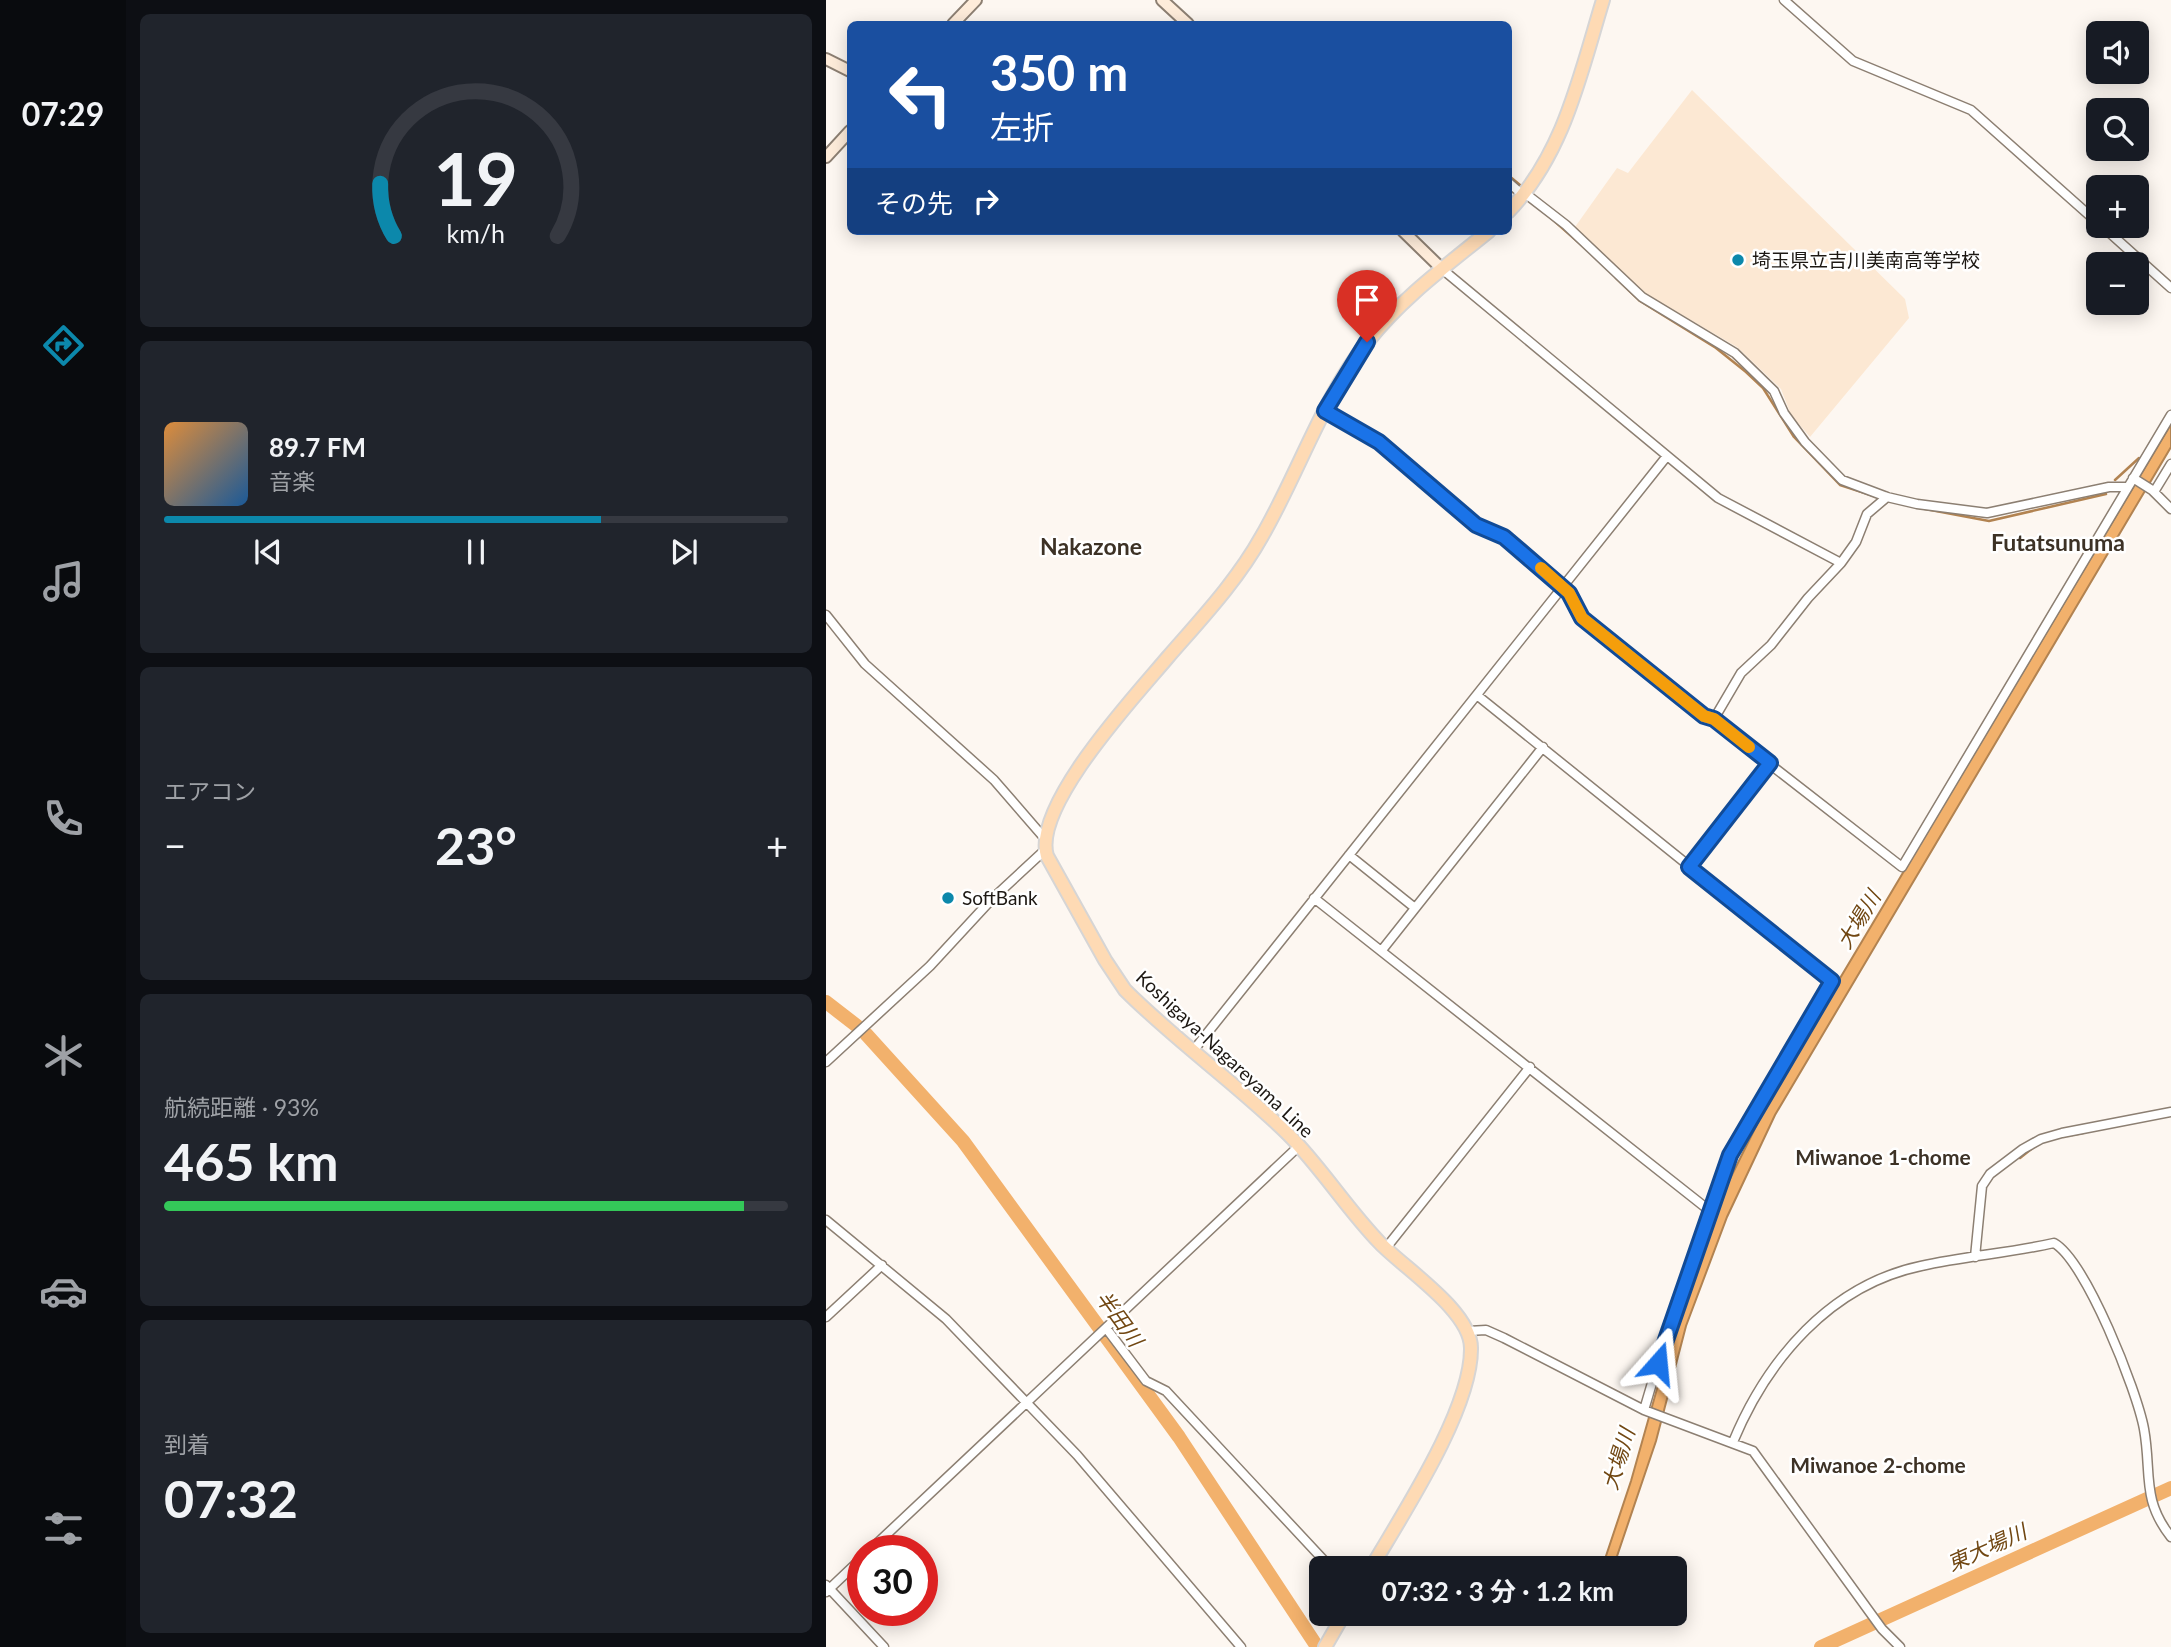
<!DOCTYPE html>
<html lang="ja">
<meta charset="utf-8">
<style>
body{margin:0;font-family:Lato,"Noto Sans JP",sans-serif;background:#20242c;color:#f1f3f6;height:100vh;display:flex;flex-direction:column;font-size:26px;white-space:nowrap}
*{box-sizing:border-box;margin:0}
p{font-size:23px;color:#9ea1a6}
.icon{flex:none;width:38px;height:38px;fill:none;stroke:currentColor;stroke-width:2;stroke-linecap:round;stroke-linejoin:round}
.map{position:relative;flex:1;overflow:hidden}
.details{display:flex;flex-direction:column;gap:14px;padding:14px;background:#0d0f14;width:700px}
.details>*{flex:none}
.guide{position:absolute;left:21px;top:21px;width:665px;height:214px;border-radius:10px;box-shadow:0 4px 18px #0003;background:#1a4fa0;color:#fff;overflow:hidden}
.controls{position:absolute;left:1260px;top:21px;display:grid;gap:14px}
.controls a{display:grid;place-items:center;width:63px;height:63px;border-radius:10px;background:#171b24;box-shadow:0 4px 18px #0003;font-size:35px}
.speed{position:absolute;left:21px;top:1535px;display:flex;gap:14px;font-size:35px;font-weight:700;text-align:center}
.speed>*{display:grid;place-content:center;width:91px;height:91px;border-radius:50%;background:#171b24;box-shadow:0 4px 18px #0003;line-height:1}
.speed .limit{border:10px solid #d22;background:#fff;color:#111}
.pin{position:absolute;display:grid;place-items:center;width:60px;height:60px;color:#fff;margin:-72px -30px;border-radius:50% 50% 50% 0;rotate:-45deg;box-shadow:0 0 7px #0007}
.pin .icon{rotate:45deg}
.me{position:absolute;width:77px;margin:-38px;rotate:18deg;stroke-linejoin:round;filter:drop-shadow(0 0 5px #0008)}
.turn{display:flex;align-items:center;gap:24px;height:147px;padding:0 28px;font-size:32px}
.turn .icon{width:91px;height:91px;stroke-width:2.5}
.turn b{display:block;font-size:49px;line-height:60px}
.then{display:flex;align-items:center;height:66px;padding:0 28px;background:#0003;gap:14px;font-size:26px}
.big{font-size:52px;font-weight:700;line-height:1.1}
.details .tile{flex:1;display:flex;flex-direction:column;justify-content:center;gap:10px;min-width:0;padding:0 24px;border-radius:10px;background:#20242c}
.details .dial{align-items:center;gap:0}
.dial svg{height:182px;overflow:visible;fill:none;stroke:#363941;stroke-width:7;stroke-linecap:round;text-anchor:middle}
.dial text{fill:#f1f3f6;stroke:none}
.song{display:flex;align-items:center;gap:21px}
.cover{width:84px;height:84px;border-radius:10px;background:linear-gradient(135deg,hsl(30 70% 55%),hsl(210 70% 35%))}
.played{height:7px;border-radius:4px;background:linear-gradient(90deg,#0c88ab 70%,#363941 70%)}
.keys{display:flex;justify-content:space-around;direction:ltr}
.heat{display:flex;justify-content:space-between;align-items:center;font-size:38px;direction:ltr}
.charge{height:10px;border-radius:5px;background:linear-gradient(90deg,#34c759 93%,#363941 0)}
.trip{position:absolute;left:483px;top:1556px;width:378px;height:70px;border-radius:10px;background:#171b24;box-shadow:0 4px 18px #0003;font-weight:700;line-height:70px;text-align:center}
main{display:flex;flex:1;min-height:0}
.tabs{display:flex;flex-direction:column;width:126px;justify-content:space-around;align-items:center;background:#090b0e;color:#9ea1a6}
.tabs .icon{width:49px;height:49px}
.tabs .on{color:#0c88ab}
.tabs b{font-size:32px;color:#f1f3f6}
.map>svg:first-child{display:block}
.built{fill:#fce8d3}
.water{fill:#f2b16c;stroke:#b28351;stroke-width:2}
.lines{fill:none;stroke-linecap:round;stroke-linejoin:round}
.stream{stroke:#b28351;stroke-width:2.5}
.river{stroke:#f2b16c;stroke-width:14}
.street-casing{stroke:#8c7f72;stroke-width:11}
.secondary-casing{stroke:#8c7f72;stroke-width:14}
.primary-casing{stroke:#d6d5d5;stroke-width:16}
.street{stroke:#fff;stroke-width:8}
.secondary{stroke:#feecda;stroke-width:10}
.primary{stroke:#fedab4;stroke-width:12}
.route-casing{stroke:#114b97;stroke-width:18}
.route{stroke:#1a73e8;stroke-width:12}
.slow{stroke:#f59e0b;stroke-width:12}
.poi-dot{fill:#0c88ab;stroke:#fff;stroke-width:2.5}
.labels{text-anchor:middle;stroke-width:5;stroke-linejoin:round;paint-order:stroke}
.poi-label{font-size:19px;fill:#1d1813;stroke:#fff;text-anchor:start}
.street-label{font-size:19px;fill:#1d1813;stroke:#fff}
.water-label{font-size:21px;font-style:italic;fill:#714712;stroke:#fff}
.neighbourhood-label{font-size:21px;font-weight:bold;fill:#3d3226;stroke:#fff}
.quarter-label{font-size:23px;font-weight:bold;fill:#3d3226;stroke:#fff}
</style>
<main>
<nav class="tabs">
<b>07:29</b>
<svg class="icon on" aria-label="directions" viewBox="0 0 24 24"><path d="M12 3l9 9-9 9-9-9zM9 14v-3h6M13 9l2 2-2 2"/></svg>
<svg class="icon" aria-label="music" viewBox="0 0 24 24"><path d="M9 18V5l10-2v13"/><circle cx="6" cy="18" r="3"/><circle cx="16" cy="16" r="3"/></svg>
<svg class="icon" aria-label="phone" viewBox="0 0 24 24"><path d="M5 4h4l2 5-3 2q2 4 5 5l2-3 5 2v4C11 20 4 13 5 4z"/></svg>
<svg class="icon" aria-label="climate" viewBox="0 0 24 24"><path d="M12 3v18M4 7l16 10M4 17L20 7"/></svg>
<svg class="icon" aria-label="car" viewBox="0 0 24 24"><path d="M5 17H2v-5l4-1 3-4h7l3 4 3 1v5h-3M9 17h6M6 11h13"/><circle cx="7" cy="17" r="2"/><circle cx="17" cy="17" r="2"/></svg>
<svg class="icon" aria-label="filters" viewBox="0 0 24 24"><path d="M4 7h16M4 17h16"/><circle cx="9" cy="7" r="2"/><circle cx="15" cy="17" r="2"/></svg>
</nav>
<section class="details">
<div class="tile dial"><svg viewBox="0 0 100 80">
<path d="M14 69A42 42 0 1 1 86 69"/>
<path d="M14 69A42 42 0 0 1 8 46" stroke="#0c88ab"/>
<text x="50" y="56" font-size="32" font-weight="700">19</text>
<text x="50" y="72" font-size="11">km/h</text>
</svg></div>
<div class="tile">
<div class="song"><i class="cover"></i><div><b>89.7 FM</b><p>音楽</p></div></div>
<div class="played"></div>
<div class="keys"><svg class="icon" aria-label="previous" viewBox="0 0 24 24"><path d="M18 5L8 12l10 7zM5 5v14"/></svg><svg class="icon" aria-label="pause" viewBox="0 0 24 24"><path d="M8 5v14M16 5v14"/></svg><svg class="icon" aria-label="next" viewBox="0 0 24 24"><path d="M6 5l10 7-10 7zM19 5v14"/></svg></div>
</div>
<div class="tile"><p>エアコン</p>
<div class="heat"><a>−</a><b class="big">23°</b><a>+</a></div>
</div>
<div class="tile"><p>航続距離 · 93%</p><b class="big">465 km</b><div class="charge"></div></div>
<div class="tile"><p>到着</p><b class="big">07:32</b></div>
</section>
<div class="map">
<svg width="1345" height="1647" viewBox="0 0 1345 1647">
<rect width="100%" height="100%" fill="#fdf7f1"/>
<!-- built -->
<path class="built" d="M866,90l213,209 4,19 -99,119 -19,-22 -10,-26 -44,-42 -91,-53 -71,-67 42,-59 11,5z"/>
<!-- water -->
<path class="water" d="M1345,424v23l-396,668 -48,102 -41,109 -30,115 -43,127h-11l29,-87 57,-202 31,-78 59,-119z"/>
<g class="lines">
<!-- stream -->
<path class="stream" d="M682,175l12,10
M718,212l42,37
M790,278l24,23 76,47 30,24 17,16 31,49 46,48 40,13
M1289,480l24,-22
M1094,508l69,13 117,-27
M1246,1135l11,-2
M1194,1158l14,-11"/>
<!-- river -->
<path class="river" d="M0,1002l31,24
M40,1034l97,107 216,296 137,208
M995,1647l350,-159"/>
<!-- street casing -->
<g class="street-casing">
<path id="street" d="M958,0l69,61 118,49 127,113
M682,182l16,14
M700,194l40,31 76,72 93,56 39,38 10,22 21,29 37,38 45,17 30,7 70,9 122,-26h18
M1276,226l69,62
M616,269l276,229 123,65 -33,35 -37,47 -30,28 -27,46
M499,411l54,31 97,83 28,12 65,56 13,25 320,249 269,-452
M1307,478l19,12 19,19
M1328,492l17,-28
M1015,563l15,-21 11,-28 20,-17
M0,615l39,49 129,116 52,60
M652,696l354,285 -102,174 -65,184 -21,71
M523,855l66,53
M863,867l81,-104
M488,898l396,313
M556,950l161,-203
M367,1051l474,-595
M0,1062l104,-96 61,-66 55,-51
M0,1220l120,99 131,136 164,192
M560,1248l144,-181
M1149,1257l7,-71 8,-12 33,-25 18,-10 21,-6 109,-21
M0,1317l56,-52
M280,1328l40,53 20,10 165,177
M642,1331l18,-1 18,8 140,72 109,41 129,178 18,18
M907,1442c34,-82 97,-157 188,-176 44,-10 89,-13 133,-23 32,18 83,148 90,186 8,44 -3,70 27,108
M44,1550l429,-404
M0,1585l58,62
M0,1592l37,-35"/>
</g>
<!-- secondary casing -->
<g class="secondary-casing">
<path id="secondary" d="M336,0l26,24
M127,24l23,-24
M0,59l24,12
M0,157l24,-26
M577,231l39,38"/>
</g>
<!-- primary casing -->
<g class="primary-casing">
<path id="primary" d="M682,212c56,-58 72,-137 95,-212
M545,1568c31,-53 101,-159 100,-220 0,-37 -66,-79 -91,-105 -33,-34 -59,-76 -92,-109 -52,-51 -112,-93 -163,-144l-20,-30 -58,-104c-15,-50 90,-162 121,-199 33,-38 69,-76 94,-121 37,-64 60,-137 106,-195 34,-43 78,-75 121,-110
M499,1647l19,-33"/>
</g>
<!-- street -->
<use href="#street" class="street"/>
<!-- secondary -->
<use href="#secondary" class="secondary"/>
<!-- primary -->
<use href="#primary" class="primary"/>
</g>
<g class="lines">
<!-- route casing -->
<g class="route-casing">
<path id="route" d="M541,342l-42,69 54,31 97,83 28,12 65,56 13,25 122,98 10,3 56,44 -81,104 143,114 -102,174 -72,208"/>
</g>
<!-- route -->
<use href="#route" class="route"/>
<!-- slow -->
<path class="slow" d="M715,568l28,25 13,25 122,98 10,3 35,28"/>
</g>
<!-- markers -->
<g class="poi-dot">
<circle cx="912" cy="260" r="7"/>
<circle cx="122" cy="898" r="7"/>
</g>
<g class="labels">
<!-- poi labels -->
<g class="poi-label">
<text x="926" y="267">埼玉県立吉川美南高等学校</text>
<text x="136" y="905">SoftBank</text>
</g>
<!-- street labels -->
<g class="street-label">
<text transform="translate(399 1054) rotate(43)" y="7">Koshigaya-Nagareyama Line</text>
</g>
<!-- water labels -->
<g class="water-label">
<text transform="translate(1033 920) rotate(-59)" y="7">大場川</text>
<text transform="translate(293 1319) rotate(54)" y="7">半田川</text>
<text transform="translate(793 1459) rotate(-73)" y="7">大場川</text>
<text transform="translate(1161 1548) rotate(-24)" y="7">東大場川</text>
</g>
<!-- neighbourhood labels -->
<g class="neighbourhood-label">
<text x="1057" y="1165">Miwanoe 1-chome</text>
<text x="1052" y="1473">Miwanoe 2-chome</text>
</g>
<!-- quarter labels -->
<g class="quarter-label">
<text x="1232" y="551">Futatsunuma</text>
<text x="265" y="555">Nakazone</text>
</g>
</g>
</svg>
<div class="controls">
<a><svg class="icon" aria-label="sound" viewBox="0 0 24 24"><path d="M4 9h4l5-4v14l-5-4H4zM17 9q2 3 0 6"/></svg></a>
<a><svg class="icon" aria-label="search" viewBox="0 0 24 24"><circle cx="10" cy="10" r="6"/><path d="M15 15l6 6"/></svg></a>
<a>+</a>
<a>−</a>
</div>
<div class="speed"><div class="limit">30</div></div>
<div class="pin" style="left:541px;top:342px;background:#d93025"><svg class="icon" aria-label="arrive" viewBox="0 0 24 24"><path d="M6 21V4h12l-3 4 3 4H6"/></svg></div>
<svg class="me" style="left:832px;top:1363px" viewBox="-20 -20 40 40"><path d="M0-17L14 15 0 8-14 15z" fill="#1a73e8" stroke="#fff" stroke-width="4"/></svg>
<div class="trip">07:32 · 3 分 · 1.2 km</div>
<div class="guide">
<div class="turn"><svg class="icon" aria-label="left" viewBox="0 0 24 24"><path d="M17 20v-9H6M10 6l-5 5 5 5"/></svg><div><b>350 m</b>左折</div></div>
<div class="then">その先<svg class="icon" aria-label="right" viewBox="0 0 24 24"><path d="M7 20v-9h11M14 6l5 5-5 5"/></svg></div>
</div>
</div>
</main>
